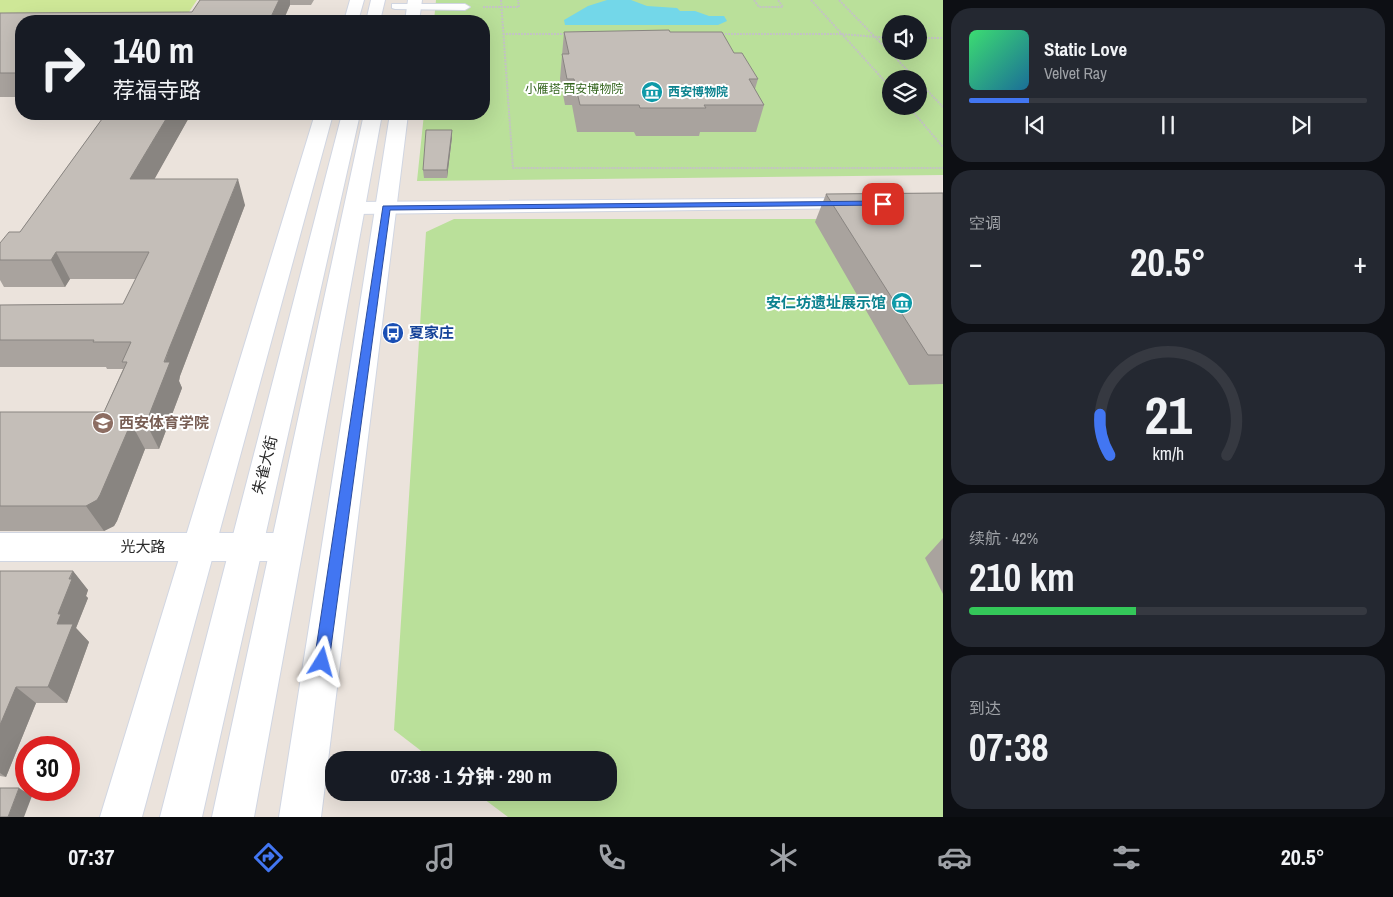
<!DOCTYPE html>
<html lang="zh">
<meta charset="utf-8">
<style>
body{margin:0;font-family:"Archivo Narrow","Noto Sans SC",sans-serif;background:#242831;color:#f1f3f6;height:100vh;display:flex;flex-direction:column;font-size:19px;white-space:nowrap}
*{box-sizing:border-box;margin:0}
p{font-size:16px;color:#9ea1a6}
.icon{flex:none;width:28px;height:28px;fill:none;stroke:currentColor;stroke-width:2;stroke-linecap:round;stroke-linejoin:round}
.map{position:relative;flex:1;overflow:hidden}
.sheet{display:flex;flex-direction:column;gap:8px;padding:8px;background:#0d0f14;width:450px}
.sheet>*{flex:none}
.banner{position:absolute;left:15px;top:15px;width:475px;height:105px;border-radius:20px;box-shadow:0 5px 20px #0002;background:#171b24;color:#f1f3f6;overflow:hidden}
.buttons{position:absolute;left:882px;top:15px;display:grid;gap:10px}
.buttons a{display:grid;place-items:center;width:45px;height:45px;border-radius:50%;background:#171b24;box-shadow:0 5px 20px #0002;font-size:25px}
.speed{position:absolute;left:15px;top:736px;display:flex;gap:10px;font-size:25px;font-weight:700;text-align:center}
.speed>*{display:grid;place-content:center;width:65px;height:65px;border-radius:50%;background:#171b24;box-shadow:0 5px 20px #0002;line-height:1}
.speed .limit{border:8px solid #d22;background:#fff;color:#111}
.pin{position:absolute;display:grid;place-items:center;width:42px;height:42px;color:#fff;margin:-21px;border-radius:10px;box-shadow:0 2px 8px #0006}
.me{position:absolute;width:55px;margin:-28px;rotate:8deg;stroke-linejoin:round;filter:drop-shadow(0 0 4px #0008)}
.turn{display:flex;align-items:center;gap:18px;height:105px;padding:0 15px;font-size:22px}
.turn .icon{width:65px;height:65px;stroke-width:2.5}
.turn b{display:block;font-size:35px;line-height:42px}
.big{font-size:38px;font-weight:800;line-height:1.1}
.sheet .card{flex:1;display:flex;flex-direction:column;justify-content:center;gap:8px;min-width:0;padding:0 18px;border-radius:20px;background:#242831}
.sheet .dial{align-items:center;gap:0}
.dial svg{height:130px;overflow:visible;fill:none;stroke:#363941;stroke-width:7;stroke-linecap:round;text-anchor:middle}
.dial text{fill:#f1f3f6;stroke:none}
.song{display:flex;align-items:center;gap:15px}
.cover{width:60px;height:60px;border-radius:8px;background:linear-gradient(135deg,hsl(140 70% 55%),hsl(200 70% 35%))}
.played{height:5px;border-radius:2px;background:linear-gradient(90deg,#4276f2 15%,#363941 15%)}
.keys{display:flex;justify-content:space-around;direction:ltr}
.heat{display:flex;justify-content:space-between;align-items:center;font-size:28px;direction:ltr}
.charge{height:8px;border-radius:4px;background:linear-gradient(90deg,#34c759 42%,#363941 0)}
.trip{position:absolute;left:325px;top:751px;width:292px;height:50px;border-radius:20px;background:#171b24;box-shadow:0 5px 20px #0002;font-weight:800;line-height:50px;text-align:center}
.dock{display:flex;height:80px;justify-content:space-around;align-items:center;background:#090b0e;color:#9ea1a6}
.dock .icon{width:35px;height:35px}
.dock .on{color:#4276f2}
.dock b{font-size:22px;color:#f1f3f6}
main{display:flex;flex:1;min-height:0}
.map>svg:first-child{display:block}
.green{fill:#bae09a;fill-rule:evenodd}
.pitch{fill:#cee797}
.water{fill:#73d7e9}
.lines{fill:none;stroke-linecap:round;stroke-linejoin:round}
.service-casing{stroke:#d1d6e2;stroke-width:2}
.minor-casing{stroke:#d1d6e2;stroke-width:2}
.tertiary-casing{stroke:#d1d6e2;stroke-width:2}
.secondary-casing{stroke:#d1d6e2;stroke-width:2}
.path{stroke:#c3c3c3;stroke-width:2;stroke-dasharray:2 1;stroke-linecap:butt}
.service{fill:#fff;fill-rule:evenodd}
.minor{fill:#fff;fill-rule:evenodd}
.tertiary{fill:#fff;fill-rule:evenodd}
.secondary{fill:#fff;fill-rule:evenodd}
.wall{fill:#a9a39e}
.shaded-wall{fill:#898581}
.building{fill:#c4beb8;stroke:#898581}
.route{fill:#4276f2;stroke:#2b4d9d}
.labels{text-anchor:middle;stroke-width:4;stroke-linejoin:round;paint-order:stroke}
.far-park-label{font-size:12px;fill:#33641d;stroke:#fff}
.far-culture-label{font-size:12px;font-weight:bold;fill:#0d838f;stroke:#fff;text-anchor:start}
.culture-label{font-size:15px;font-weight:bold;fill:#0d838f;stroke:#fff;text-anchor:end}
.transit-label{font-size:15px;font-weight:bold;fill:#164399;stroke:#fff;text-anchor:start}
.education-label{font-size:15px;font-weight:bold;fill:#785e54;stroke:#fff;text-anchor:start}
.street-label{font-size:15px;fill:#2a2a2a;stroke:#fff}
</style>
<main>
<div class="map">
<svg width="943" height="817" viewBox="0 0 943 817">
<rect width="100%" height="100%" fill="#ebe3dc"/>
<!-- green -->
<path class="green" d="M436,0h507v175l-526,6 7,-67h60v-93h-50zM891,24h28v27h-28zM891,79h28v27h-28z
M454,219h489v598h-435l-32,-24 133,-1v-32h-176l-39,-30 32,-498z"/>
<!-- pitch -->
<path class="pitch" d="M0,0h197l-12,18 -185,-1z"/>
<!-- water -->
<path class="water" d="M607,0h24l16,6 30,2 3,3h15l14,5h15l3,5 -9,4h-153l-1,-5 24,-14z"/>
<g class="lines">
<!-- service casing -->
<g class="service-casing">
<path id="service" d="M392,4h73l5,3 -5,3 -70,-1 -3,-1z"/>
</g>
<!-- minor casing -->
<g class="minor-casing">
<path id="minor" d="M350,0h14l-6,21h-14z
M408,0h14l-3,21h-14z
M315,114h18l-191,703h-42z
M390,114h18l-87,703h-42z"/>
</g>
<!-- tertiary casing -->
<g class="tertiary-casing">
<path id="tertiary" d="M860,198l7,2 3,4 -3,4 -513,6 -7,-2 -3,-4 3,-4 7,-2z
M0,533h285l11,4 5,10 -5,10 -11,4h-285z"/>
</g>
<!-- secondary casing -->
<g class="secondary-casing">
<path id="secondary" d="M371,0h14l-5,21h-14z
M342,114h18l-158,703h-42z
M364,114h18l-128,703h-42z"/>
</g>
<!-- path -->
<path class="path" d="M501,0l12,168h430
M754,0l5,7h24l-5,-7
M811,0l80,88
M839,0l77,79
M483,7h36l-1,-7
M503,34h65
M719,34h121l51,4
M919,38h24
M919,82l24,25
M908,106l35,41"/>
<!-- service -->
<use href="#service" class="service"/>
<!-- minor -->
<use href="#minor" class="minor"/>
<!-- tertiary -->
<use href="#tertiary" class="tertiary"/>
<!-- secondary -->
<use href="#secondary" class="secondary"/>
</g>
<!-- wall -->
<path class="wall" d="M200,0h114l-3,5h-21l-7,16h-262v76h-21v-84l192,-1z
M564,32h106l64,21 24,26 -3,10 9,16 -8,27h-56l-1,4h-63l-2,-4h-57l-5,-27h-7l-5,-26z
M100,114h91l-37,65 91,26 -65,171 -1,5 3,7 -23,61h-14l-28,72 -3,5 -10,5h-104v-119h104l19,-43h-16l-1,-2h-106v-62l123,-1 13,-25h-66l-5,8h-61l-4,-7v-37l20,-11 82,-113z
M452,137l-5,41h-23l-1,-8z
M943,193v191l-34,1 -94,-163 11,-28z
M943,538v56l-18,-36z
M0,571h73l15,19 -2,6 2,2 -12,30 13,14 -22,61h-31l-30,74 -6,-1z"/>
<!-- shaded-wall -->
<path class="shaded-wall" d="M279,0h11v5l-7,16h-14z
M169,114h22l-51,91 -10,-26z
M452,130v7l-5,41v-8z
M238,179l7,26 -65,171 -1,5 3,7 -23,61 -13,-26 23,-74z
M56,252l14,27 -5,8 -14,-27z
M131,423l14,26 -28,72 -3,5 -10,5 -18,-25z
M73,571l15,19 -2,6 2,2 -12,30 13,14 -22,61 -19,-16 10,-73z
M16,687l20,16 -30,74 -6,-4v-48z
M19,788l13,8 -8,21h-16z"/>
<!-- building -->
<path class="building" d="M200,0h79l-10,21h-248v52h-21v-60l192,-1z
M669,30l1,2h52l12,21h8l16,26h-9l15,26h-60l2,3h-66l-1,-3h-59l-6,-26h-7l-5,-25h7l-5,-22z
M100,114h69l-39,65h108l-69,170 -5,13h6l-24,61h-15l-31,72 -3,5 -11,6h-86v-94h104l23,-50h-5l9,-20h-38l1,-2h-94v-35l123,-1 26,-52h-93l-5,8h-51v-17l9,-11h11l82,-113z
M426,130h26l-5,40h-24z
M943,193v162h-15l-102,-161z
M0,571h73l-4,8h3l-14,35h3l-4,10h16l-25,63h-32l-16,38z
M0,788h19l-11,29h-8z"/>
<!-- route -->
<path class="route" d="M883,201l5,3 -2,1 -496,5 -61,452 -2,5 -5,2 -5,-2 -3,-5 69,-456z"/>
<!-- icons -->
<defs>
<g id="museum-disc" transform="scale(1.125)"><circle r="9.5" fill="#0f9aa8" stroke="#fff"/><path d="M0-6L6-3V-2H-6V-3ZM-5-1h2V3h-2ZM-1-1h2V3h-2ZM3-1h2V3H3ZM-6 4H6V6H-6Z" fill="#fff"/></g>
<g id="bus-disc" transform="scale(1.125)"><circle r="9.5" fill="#1a4fb4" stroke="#fff"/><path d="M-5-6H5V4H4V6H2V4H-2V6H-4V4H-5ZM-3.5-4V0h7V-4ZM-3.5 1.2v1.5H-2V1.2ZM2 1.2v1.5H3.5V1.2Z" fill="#fff"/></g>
<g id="university-disc" transform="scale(1.125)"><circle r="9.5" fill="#8d6e63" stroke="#fff"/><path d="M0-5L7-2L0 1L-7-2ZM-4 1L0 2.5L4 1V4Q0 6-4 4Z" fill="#fff"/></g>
</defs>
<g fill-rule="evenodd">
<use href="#museum-disc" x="652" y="92"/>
<use href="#museum-disc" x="902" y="303"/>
<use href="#bus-disc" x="393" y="333"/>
<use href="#university-disc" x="103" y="423"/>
</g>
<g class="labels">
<!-- far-park labels -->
<g class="far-park-label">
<text x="574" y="93">小雁塔·西安博物院</text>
</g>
<!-- far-culture labels -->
<g class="far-culture-label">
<text x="668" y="96">西安博物院</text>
</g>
<!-- culture labels -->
<g class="culture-label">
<text x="886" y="308">安仁坊遗址展示馆</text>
</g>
<!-- transit labels -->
<g class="transit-label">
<text x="409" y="338">夏家庄</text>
</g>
<!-- education labels -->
<g class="education-label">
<text x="119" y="428">西安体育学院</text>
</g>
<!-- street labels -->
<g class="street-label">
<text transform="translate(265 465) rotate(-76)" y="5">朱雀大街</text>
<text x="143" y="552">光大路</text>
</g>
</g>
</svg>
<div class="buttons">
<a><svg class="icon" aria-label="sound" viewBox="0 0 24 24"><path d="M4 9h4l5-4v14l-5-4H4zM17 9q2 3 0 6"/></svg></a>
<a><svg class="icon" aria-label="layers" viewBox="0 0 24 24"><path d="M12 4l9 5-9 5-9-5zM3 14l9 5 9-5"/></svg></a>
</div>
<div class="speed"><div class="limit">30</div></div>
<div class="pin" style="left:883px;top:204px;background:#d93025"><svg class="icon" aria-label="arrive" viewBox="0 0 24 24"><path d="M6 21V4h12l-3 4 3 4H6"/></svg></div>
<svg class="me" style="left:322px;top:662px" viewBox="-20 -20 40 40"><path d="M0-17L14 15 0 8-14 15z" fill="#4276f2" stroke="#fff" stroke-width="4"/></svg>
<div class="trip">07:38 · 1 分钟 · 290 m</div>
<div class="banner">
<div class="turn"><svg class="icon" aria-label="right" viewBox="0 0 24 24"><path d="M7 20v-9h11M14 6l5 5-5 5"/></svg><div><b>140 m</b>荐福寺路</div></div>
</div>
</div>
<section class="sheet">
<div class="card">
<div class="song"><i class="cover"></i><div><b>Static Love</b><p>Velvet Ray</p></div></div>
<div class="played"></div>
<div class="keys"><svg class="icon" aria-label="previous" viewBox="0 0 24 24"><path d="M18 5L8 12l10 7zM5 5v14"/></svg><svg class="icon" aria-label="pause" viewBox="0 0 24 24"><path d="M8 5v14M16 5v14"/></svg><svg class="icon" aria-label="next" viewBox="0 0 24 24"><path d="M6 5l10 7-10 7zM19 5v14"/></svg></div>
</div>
<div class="card"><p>空调</p>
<div class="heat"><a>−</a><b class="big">20.5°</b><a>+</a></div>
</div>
<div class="card dial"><svg viewBox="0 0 100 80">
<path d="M14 69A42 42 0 1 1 86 69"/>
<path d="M14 69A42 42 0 0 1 8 44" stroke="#4276f2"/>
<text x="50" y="56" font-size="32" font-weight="700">21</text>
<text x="50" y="72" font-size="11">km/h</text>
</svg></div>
<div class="card"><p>续航 · 42%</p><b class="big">210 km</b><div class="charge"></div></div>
<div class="card"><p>到达</p><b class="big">07:38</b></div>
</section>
</main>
<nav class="dock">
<b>07:37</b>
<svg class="icon on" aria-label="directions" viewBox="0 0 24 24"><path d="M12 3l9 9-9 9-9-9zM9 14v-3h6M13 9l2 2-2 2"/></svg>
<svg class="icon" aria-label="music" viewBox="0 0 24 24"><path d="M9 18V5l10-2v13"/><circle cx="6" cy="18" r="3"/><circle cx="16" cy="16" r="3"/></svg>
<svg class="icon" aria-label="phone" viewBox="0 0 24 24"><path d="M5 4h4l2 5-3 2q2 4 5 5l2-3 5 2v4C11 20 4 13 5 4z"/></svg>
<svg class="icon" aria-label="climate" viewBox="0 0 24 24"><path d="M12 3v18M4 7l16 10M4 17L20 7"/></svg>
<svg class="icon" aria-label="car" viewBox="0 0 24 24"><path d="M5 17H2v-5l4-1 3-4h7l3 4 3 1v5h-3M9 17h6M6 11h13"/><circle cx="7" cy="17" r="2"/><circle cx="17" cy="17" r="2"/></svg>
<svg class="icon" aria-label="filters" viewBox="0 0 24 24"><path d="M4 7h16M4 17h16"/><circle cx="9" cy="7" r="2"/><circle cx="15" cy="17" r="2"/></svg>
<b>20.5°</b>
</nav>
